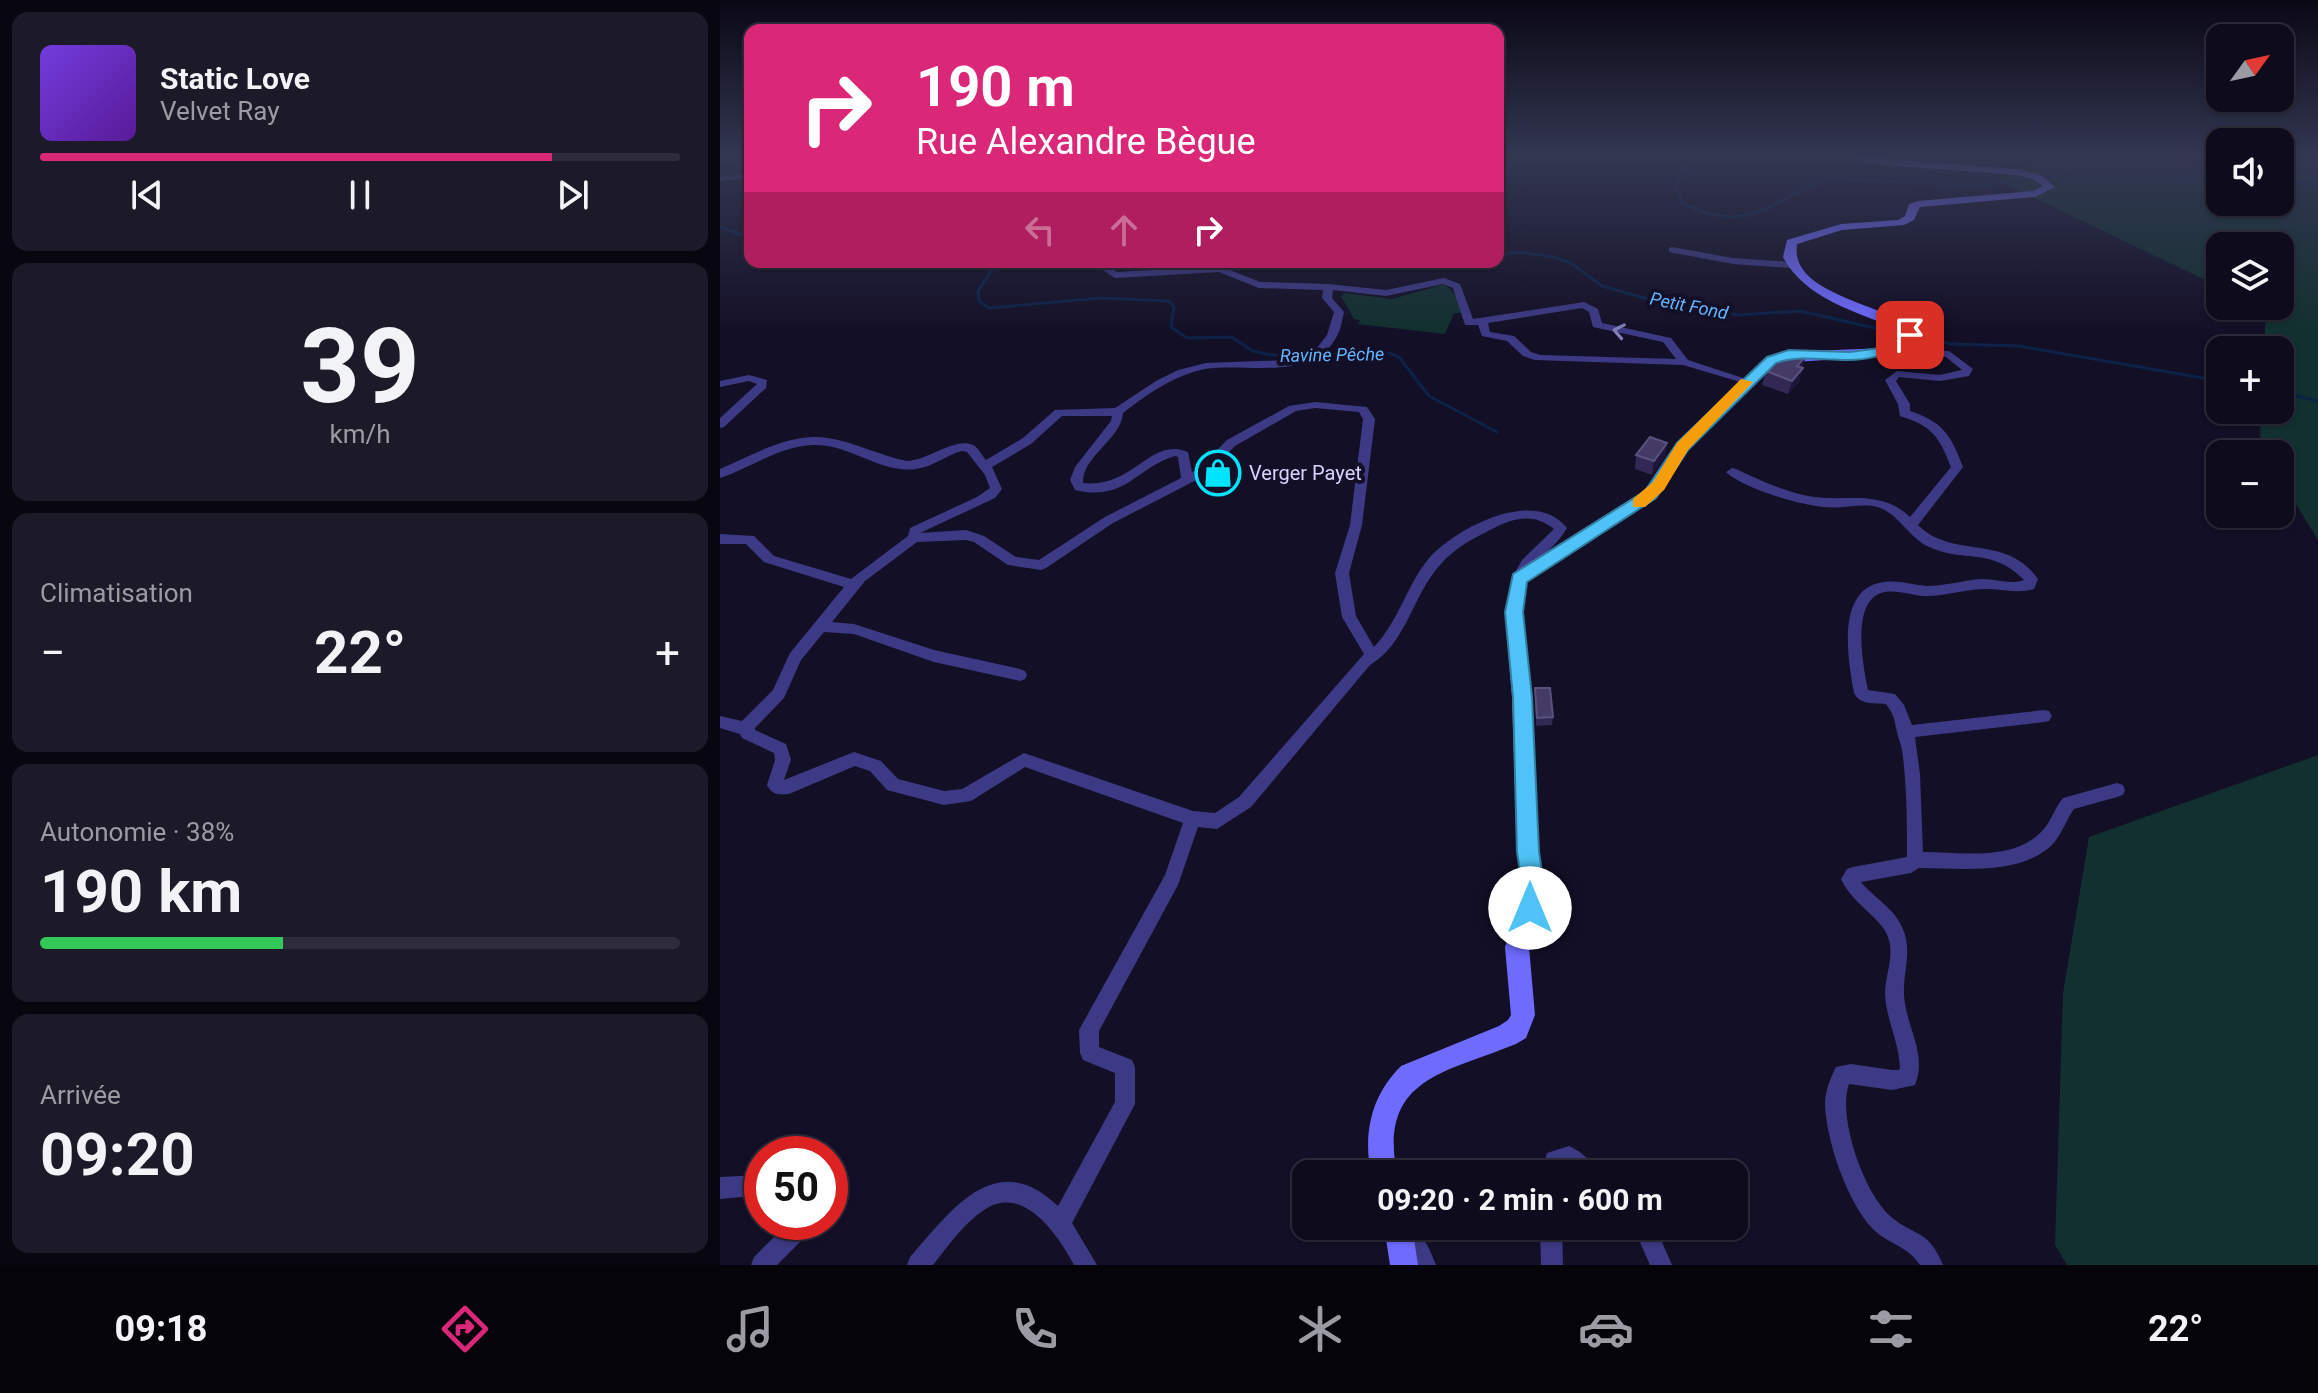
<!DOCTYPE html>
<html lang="fr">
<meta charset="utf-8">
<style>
body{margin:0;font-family:Roboto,sans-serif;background:#1c1929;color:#f1f3f6;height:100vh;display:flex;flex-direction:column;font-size:30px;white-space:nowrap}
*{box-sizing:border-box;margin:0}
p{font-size:26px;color:#9b9ba3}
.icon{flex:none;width:44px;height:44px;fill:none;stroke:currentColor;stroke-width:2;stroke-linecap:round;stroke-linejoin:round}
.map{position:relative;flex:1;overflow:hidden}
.panel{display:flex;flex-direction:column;gap:12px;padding:12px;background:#08060f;width:720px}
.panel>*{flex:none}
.top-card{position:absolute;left:24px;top:24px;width:760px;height:244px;border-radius:16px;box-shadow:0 2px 6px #0004,0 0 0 2px #2e2b3b;background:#db2777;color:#fff;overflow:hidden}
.needle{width:52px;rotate:57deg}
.controls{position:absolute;left:1486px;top:24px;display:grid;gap:16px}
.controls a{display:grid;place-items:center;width:88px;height:88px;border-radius:16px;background:#0e0b1c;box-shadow:0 2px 6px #0004,0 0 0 2px #2e2b3b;font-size:40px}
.speed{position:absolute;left:24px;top:1136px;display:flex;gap:16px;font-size:40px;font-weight:700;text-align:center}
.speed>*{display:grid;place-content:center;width:104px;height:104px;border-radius:50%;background:#0e0b1c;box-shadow:0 2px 6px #0004,0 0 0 2px #2e2b3b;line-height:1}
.speed .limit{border:12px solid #d22;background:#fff;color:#111}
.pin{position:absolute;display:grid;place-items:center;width:68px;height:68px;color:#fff;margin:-34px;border-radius:16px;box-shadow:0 4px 12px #0006}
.me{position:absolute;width:88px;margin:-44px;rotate:0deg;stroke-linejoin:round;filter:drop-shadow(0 0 6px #0008)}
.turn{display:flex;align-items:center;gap:28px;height:168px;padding:0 40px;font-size:36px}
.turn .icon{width:104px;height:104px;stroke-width:2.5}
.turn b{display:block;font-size:56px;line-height:68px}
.lanes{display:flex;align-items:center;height:76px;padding:0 40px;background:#0003;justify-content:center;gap:40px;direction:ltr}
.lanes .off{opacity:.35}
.big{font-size:60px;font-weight:700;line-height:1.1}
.panel .widget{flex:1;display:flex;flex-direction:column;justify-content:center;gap:12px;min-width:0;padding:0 28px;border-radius:16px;background:#1c1929}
.panel .dial{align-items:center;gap:0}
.dial b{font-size:104px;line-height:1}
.song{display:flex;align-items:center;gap:24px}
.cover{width:96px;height:96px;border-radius:12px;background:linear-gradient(135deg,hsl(260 70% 55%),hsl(270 70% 35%))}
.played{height:8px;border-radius:4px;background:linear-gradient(90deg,#db2777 80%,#2e2b3b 80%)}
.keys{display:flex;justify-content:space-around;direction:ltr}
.heat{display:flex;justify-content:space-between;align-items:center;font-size:44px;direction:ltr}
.charge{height:12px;border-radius:6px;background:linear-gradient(90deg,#34c759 38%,#2e2b3b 0)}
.trip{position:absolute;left:572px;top:1160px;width:456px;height:80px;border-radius:16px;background:#0e0b1c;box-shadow:0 2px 6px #0004,0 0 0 2px #2e2b3b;font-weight:700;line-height:80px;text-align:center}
.dock{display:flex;height:128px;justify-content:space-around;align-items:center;background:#06040b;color:#9b9ba3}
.dock .icon{width:56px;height:56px}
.dock .active{color:#db2777}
.dock b{font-size:36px;color:#f1f3f6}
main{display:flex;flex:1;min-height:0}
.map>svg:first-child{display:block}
.green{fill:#12302f}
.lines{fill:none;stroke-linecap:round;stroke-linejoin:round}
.stream{stroke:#0c2248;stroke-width:3}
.minor{fill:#3d3a85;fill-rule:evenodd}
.secondary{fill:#6f6bff;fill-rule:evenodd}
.wall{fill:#312854}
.shaded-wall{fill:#1d163a}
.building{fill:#433a66;stroke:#5a527e;stroke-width:2}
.oneway{stroke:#837fbc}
.route{fill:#4fc3f7;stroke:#337fa1;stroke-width:2}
.slow{fill:#f59e0b}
.labels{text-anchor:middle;stroke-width:8;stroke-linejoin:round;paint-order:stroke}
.far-water-label{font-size:18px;font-style:italic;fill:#62b6ff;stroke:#130f26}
.poi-label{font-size:20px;fill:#d9d4ff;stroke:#130f26;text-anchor:start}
</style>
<main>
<section class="panel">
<div class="widget">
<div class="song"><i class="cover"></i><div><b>Static Love</b><p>Velvet Ray</p></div></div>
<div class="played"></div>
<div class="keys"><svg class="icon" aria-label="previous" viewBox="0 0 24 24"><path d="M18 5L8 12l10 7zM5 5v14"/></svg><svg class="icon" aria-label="pause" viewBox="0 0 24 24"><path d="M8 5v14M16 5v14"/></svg><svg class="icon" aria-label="next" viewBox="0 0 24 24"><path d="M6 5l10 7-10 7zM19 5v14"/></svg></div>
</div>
<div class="widget dial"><b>39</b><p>km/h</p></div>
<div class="widget"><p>Climatisation</p>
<div class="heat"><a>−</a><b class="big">22°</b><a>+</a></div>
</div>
<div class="widget"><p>Autonomie · 38%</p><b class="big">190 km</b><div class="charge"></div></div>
<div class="widget"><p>Arrivée</p><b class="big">09:20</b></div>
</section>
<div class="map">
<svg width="1598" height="1265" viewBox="0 0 1598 1265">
<rect width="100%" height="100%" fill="#130f26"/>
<!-- green -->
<path class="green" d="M1327,156h173v46h60v-46h38v384l-38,-62v-24h-15l-5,-8 1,-36h19v-60h-16l2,-41 -6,-3h20v-60h-60v41l-223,-107z
M725,284l12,13 6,16h-9l-9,21 -87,-10 2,-4 -6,-1 -13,-23 4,-3 47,6z
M1598,755v510h-251l-12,-20 8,-252 26,-156z"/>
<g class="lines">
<!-- stream -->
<path class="stream" d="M955,156l8,13 -7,18 6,16c65,34 89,-3 147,-25l148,8 91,-11 28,-14 33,-5
M1476,156l24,8
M1560,177l38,10
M0,227l30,11
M778,255l22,-3 33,5 18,6 31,23 53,15 83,14 62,-4 88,20
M272,262l2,5 -16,24 1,10 10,7 111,-10 69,3 5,6 -3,20 16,11 44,-1 22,14 17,4h38
M1208,338l23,6 68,2 201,35
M597,354l72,-1 10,4 30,39 68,36
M1560,392l38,9"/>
<!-- minor -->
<path class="minor" d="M30,173v4l-30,4v-4z
M952,247l61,11 59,4 5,3 -5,3 -59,-4 -64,-12v-4z
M391,262h10l-7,8 3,2 103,-6 40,16 68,2 58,6 58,-12 16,6 13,35 111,-17 14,7 4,14 69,15 17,22 64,21 -5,3 -64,-19 -148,-5 -12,-4 -16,-15 -25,-5 -4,-11h-13l-12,-37 -10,-4 -57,12 -53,-6 -1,8 12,14c-2,8 -3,17 -7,24 -24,47 -90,26 -132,33 -30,6 -58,25 -82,44 -2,27 -41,43 -40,70 45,5 62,-35 92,-34 5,0 9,2 13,3l4,20 8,-4 27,-28 62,-34 26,-4 52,5 8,12 -13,106 -13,48 7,43 18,31c25,-26 33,-63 56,-90 28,-30 105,-70 137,-29 -12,21 -33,31 -43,54l-5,1 -7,-5 10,-18 32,-31c-19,-15 -37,-12 -58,-2 -20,10 -41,20 -56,38 -28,31 -33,78 -70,100l-119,142 -34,22 -19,-2 -20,58 -79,146v16l33,13 3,7v37l-63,119 25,42h-23c-16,-30 -51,-82 -90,-55 -20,13 -36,36 -51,55h-26l3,-8c41,-46 85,-111 148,-51l57,-104v-29l-32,-13 -3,-7 -1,-23 86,-155 18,-52 -158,-56 -54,34 -27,4 -57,-15 -17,-19 -15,-5 -66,28c-10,1 -17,1 -22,-9l8,-25 -1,-7 -32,-15 -2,-4 -20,-6v-12l22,5 31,-31 17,-37 54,-66 -80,-25 -18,-18h-26v-10l34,2 20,20 77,23 57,-43 2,-8 67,-31 13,-9 -5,-13 -18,-23 -5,-1c-16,4 -29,16 -46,18 -35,5 -68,-26 -103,-24 -34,1 -62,23 -93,33v-9c33,-14 70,-37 108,-31 27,4 52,18 79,23 20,0 48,-24 66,-16 5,2 9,11 13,15l37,-22 32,-28 60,-2 41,-27 22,-11 28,-7 82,-3 15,-3 14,-9 10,-13 7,-23 -12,-14 1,-8 -64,-2 -40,-16 -104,6 -12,-8zM862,308l7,4 4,15 70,15 13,17 -136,-4 -9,-3 -17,-16 -24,-4 -2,-9zM595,408l44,4 4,7 -13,106 -15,48 7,44 22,37 -125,143 -24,16 -22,-2 -169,-58 -62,36 -18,2 -46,-12 -17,-18 -27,-9 -70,28 7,-20 -5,-16 -31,-14v-2l29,-30 17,-38 23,-28 30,2 80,28 86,19 5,-2 2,-4 -2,-4 -5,-2 -86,-19 -80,-26 -22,-2 33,-41 52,-39 49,-2 8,2 34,23 33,5 5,-2 67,-45 95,-49 27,-28 61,-35zM342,416h50l-1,5 -36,46 -5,13 5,10c51,12 60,-22 100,-34l3,1 3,21 -76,39 -66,43 -23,-3 -32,-21 -18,-6 -46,3 75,-35 7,-9 -10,-22 39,-23z
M1161,349l68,2 24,18 -4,7 -29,5 -41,-4 -3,4 14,23v7c33,11 41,24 53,56l-45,58c35,35 88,8 120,54l-4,10c-18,5 -31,0 -49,0 -18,0 -36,6 -55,7 -15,1 -34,-8 -49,-3 -30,10 -18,73 -13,97l27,4 9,11 8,20 132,-15 5,1 3,5 -3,5 -5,1 -129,15 5,37 3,78c36,0 87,9 116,-18 11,-9 15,-25 24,-36l54,-15 6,2 2,5 -2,5 -6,2 -43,12c-8,11 -13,27 -23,37 -34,30 -90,22 -132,22l-8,5 -50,9c13,16 33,26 41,45 11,23 1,44 2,67 1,31 24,60 11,91l-23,5 -43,-6c-12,33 15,109 41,132 24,21 38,12 53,49h-23c-13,-20 -33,-21 -48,-37 -25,-26 -47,-91 -47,-126 1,-13 5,-23 11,-35l15,-3 41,6h7l1,-2c-1,-26 -14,-49 -15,-74 0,-18 10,-39 3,-57 -7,-20 -35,-32 -47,-58l6,-10 6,-2 54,-10c0,-35 0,-72 -5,-107 -1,-6 -4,-12 -5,-18 -3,-12 -2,-16 -11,-28 -12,-1 -26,1 -32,-11 -6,-33 -19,-105 30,-111 15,-2 29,3 43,4 18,0 37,-6 55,-7 14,0 30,6 42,1 -33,-34 -60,-16 -97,-34 -20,-10 -30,-36 -54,-40 -16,-2 -33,3 -49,1 -25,-2 -81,-19 -98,-35l6,-4 4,1c23,11 47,22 72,27 36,7 72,-8 102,21l41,-50c-12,-31 -19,-41 -51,-51l-2,-12 -13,-24 12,-9 43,4 22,-5 -16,-13 -69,-3v-4z
M29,375l18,5 -1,8 -42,39 -4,1v-10l37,-34 -8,-3 -29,6v-6z
M849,1146c12,5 24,16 29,28h-25l-7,-7 -3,1 -2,6h-20l6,-21z
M110,1174l7,3 3,8 -3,7 -7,3z
M42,1175v20l-42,4v-22z
M69,1222h26l-3,8 -35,35h-26l3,-8z
M672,1226c28,-1 35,16 44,39h-22c-5,-14 -19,-18 -25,-31z
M820,1226h22l1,39h-22z
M913,1226h22l17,39h-22z"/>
<!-- secondary -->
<path class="secondary" d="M1130,156l167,13 24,6 14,12 -20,10 -115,10 -6,13 -10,5 -62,5 -45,14c-8,54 95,58 120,91l-10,13 -19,8 -112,7 -89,87 -31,49 -129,82 -4,31 9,85 7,155 6,40 -16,55 6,68 -9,23 -10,6c-71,29 -138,34 -119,130h-26c-8,-41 0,-78 30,-108l98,-40 9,-6 3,-5 -6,-68 18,-55 -6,-40 -5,-155 -7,-85 8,-39 131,-82 33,-47 89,-87 19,-5 100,-4 12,-5 6,-8 -5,-6c-41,-17 -93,-30 -115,-72l4,-17 54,-16 57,-4 7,-4 4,-12 9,-3 115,-10 10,-5 -10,-7 -16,-4 -145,-11z
M664,1226h28l6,39h-28z"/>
</g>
<!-- wall -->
<path class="wall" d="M1082,368h1l-4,14 -11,12 -26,-9 4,-14z
M947,443l-2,13 -13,19 -17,-6 1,-14z
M815,696l18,21 -1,8 -16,1z"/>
<!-- shaded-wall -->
<path class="shaded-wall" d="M1086,356l-4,13 -5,-3z
M1083,368l-4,14 -11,12 4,-13z
M947,443l-2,13 -13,19 2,-14z"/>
<!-- building -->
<path class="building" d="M1062,352l24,4 -9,10 6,2 -11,13 -26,-10z
M930,437l17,6 -13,18 -18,-6z
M815,688h15l3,29 -16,1z"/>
<!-- one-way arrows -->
<defs><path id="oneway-chevron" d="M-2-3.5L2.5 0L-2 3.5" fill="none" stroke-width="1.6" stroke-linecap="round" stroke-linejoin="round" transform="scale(2)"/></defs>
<use class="oneway" href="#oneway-chevron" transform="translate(899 331) rotate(-169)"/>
<!-- sky -->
<linearGradient id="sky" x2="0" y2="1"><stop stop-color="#0a0815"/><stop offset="0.47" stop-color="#333752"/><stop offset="1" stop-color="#333752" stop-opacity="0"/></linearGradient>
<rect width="1598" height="333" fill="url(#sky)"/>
<!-- route -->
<path class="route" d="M1190,331l6,4 -6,12c-21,7 -41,13 -63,13 -24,0 -48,-5 -71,3l-88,87 -32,48 -129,84 -4,30 9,85 7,155 6,40 -7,24 -8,3 -8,-3 -3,-8 4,-16 -6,-40 -4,-155 -8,-85 8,-38 132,-83 32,-48 90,-86 22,-7 61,2 30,-4 20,-6z"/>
<!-- slow -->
<path class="slow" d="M1021,379l12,3 -65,68 -24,40 -19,17h-12v-8l20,-17 24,-39z"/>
<!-- icons -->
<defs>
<g id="shop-ring" transform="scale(2.3)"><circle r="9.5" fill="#130f26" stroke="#00e5ff" stroke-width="1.5"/><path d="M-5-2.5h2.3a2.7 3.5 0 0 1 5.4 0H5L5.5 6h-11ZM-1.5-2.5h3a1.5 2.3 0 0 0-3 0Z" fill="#00e5ff"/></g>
</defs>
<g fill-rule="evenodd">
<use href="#shop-ring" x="498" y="473"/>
</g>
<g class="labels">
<!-- far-water labels -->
<g class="far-water-label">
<text transform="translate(969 306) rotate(11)" y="6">Petit Fond</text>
<text transform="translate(612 355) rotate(-1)" y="6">Ravine Pêche</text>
</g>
<!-- poi labels -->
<g class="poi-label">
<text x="529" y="480">Verger Payet</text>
</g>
</g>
</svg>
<div class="controls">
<a><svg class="needle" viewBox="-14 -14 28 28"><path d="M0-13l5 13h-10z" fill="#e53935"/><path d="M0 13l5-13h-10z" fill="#9b9ba3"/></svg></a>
<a><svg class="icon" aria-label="sound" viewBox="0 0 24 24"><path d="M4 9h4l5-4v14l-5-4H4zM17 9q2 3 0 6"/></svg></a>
<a><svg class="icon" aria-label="layers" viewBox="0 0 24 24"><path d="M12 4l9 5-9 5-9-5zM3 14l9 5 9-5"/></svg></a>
<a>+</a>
<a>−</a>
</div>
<div class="speed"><div class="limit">50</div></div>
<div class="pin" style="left:1190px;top:335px;background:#d93025"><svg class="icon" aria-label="arrive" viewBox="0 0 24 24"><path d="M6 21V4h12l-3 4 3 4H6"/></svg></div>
<svg class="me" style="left:810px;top:908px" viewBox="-20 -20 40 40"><circle r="19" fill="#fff"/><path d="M0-13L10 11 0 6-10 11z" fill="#4fc3f7"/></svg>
<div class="trip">09:20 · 2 min · 600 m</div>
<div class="top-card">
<div class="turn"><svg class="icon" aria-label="right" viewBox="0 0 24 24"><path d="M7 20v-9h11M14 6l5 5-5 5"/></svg><div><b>190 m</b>Rue Alexandre Bègue</div></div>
<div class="lanes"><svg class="icon off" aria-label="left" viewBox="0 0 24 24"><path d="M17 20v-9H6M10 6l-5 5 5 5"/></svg><svg class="icon off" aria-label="ahead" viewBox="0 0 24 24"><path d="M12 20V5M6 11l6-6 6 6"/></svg><svg class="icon" aria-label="right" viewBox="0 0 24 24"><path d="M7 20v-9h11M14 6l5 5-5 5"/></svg></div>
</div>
</div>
</main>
<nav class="dock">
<b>09:18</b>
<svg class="icon active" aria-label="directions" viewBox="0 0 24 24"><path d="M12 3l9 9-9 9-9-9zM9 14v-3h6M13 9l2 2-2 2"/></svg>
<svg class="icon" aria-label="music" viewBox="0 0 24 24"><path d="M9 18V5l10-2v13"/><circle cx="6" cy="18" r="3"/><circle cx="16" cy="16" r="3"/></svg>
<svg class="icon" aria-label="phone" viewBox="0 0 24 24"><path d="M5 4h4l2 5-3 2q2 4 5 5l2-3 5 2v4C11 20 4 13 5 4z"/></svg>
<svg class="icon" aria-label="climate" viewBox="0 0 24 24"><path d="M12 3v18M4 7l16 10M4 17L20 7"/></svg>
<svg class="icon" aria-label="car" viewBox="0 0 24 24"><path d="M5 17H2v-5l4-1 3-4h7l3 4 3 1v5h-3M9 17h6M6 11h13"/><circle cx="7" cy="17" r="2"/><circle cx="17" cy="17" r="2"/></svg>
<svg class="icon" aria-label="filters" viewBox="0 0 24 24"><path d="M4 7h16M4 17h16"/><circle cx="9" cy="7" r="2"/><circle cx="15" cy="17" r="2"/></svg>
<b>22°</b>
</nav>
